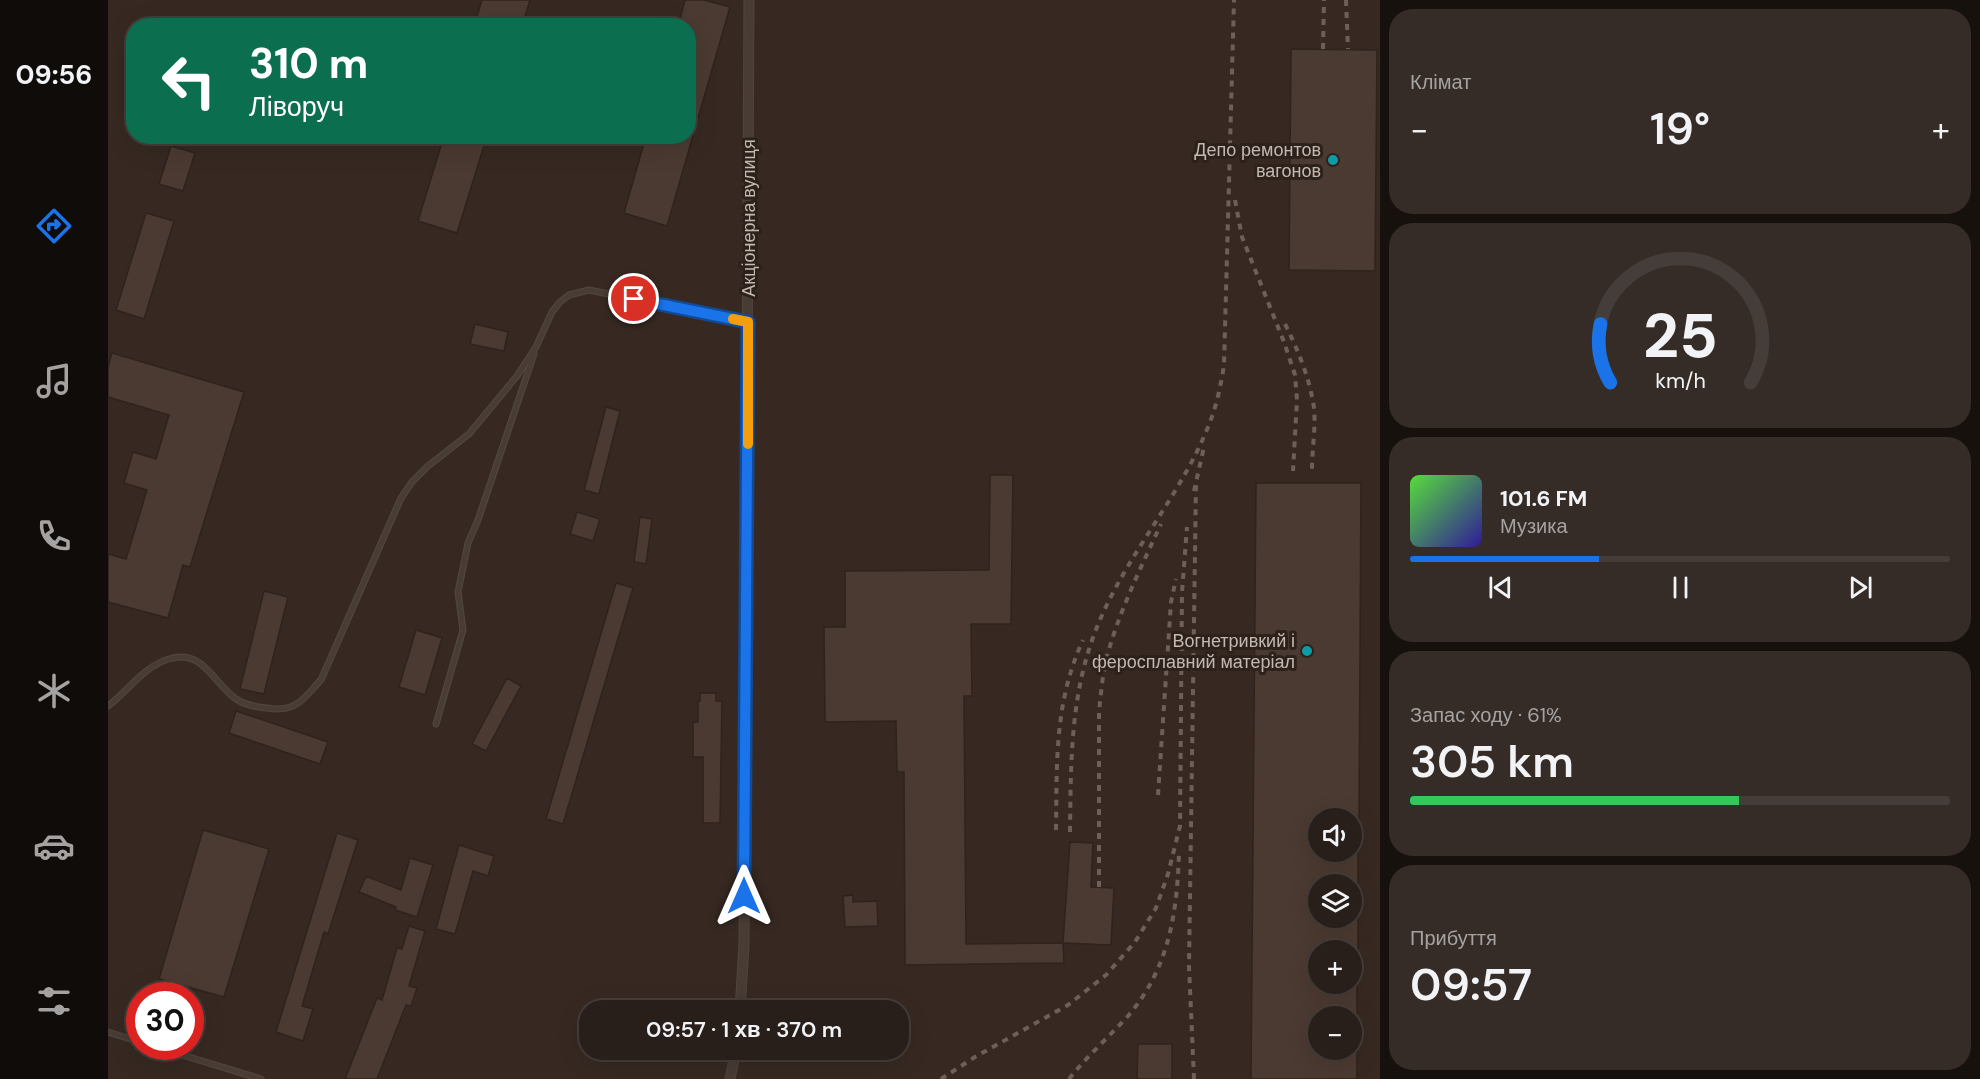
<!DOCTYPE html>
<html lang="uk">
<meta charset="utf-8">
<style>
body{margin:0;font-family:"DM Sans",sans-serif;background:#352c27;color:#f1f3f6;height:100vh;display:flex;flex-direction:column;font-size:22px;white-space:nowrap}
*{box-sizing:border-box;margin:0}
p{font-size:20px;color:#a5a2a2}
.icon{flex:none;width:33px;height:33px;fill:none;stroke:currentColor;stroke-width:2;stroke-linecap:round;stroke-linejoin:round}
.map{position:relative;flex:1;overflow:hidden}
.drawer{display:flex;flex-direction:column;gap:9px;padding:9px;background:#17110e;width:600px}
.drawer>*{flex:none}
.banner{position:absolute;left:18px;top:18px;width:570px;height:126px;border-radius:24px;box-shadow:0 6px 24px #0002,0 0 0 2px #453d39;background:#0b6e4f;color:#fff;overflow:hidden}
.fabs{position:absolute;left:1200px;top:808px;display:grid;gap:12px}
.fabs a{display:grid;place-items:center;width:54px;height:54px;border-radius:50%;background:#291f1a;box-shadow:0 6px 24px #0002,0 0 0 2px #453d39;font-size:30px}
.speed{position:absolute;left:18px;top:982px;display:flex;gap:12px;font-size:30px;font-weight:700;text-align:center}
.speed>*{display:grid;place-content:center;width:78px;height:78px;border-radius:50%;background:#291f1a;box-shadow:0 6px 24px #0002,0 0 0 2px #453d39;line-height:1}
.speed .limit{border:9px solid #d22;background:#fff;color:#111}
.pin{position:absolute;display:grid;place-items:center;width:51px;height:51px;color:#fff;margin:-26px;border:3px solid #fff;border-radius:50%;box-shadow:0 2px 6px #0007}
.me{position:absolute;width:66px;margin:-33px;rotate:0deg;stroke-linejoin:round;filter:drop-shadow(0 0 4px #0008)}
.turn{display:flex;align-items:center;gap:21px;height:126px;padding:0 24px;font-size:27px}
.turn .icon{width:78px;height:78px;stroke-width:2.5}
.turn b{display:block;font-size:42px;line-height:51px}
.big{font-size:45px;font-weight:600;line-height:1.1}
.drawer .card{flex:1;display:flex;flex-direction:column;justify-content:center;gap:9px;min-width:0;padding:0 21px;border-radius:24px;background:#352c27}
.drawer .dial{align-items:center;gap:0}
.dial svg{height:156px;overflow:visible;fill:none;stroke:#453d39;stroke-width:7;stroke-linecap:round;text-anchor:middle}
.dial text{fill:#f1f3f6;stroke:none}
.song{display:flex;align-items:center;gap:18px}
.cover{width:72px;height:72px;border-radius:9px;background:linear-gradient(135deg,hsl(110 70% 55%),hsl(250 70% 35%))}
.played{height:6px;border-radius:3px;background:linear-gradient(90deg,#1a73e8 35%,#453d39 35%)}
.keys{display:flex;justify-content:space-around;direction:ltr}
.heat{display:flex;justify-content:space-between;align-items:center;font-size:33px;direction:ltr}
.charge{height:9px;border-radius:4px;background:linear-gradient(90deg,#34c759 61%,#453d39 0)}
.trip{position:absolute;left:471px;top:1000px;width:330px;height:60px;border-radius:24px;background:#291f1a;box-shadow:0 6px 24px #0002,0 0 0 2px #453d39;font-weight:600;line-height:60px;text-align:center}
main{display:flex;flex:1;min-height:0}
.tabs{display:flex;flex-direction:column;width:108px;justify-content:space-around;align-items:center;background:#100c0a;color:#a5a2a2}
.tabs .icon{width:42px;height:42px}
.tabs .selected{color:#1a73e8}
.tabs b{font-size:27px;color:#f1f3f6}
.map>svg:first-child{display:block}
.building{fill:#4b3a31;stroke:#2f231d;stroke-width:1.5}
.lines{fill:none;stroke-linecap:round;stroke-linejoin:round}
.service-casing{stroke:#51453f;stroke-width:7}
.minor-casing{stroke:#51453f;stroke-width:11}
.service{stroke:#483c35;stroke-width:4.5}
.minor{stroke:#483c35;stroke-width:9}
.rail{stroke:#6f6057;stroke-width:4;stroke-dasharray:6 6;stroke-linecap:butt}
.route-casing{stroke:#114b97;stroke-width:15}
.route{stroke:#1a73e8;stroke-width:10}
.slow{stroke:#f59e0b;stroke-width:10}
.culture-dot{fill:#0f9aa8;stroke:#2c211b;stroke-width:2}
.labels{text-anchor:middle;stroke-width:6;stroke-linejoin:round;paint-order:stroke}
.poi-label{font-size:18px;fill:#c4b8b0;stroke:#2c211b;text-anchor:end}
.street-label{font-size:18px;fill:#c4b8b0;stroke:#2c211b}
</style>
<main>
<nav class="tabs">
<b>09:56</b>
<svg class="icon selected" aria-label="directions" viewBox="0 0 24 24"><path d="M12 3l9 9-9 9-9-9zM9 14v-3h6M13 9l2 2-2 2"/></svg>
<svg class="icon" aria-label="music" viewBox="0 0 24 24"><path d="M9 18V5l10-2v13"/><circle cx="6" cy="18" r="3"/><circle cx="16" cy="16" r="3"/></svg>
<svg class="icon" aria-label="phone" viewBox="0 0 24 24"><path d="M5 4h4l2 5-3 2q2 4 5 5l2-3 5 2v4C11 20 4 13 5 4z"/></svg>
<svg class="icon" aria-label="climate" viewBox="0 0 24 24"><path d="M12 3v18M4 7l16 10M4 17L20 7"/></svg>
<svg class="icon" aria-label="car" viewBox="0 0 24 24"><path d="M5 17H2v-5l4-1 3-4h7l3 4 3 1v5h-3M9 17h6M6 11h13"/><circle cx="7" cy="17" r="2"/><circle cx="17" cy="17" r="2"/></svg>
<svg class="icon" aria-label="filters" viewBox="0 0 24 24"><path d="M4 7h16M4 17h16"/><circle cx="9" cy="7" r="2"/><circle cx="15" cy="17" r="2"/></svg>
</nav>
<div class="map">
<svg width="1272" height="1079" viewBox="0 0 1272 1079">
<rect width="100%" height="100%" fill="#372922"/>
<!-- building -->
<path class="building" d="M374,0h48l-8,26h-48z
M577,0h19l26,7 -63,219 -43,-13 22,-77h42v-110h-10z
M1183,49l86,1 -2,221 -86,-1z
M336,136h43l-30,97 -39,-12z
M63,146l24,7 -12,38 -24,-7z
M38,213l28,8 -30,98 -28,-9z
M367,324l33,8 -4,19 -34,-7z
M4,353l132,39 -54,175 -7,-2 -15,53 -60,-16v-48l18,5 21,-69 -23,-7 9,-31 23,7 13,-44 -61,-18v-30z
M498,407l14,4 -21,83 -15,-4z
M882,475h23l-2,149h-40l1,72h-8l2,248 97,-1 1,20 -159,2 -1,-193h-7l-1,-51 -71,1 -1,-95h21v-56l144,-1z
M1148,483h105l-2,336h-41v33h40v33h-40v33h40v33h-40v33h39v33h-39v33h39v29h-106z
M469,512l23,7 -7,22 -23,-7z
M532,517l12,2 -6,45 -12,-2z
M508,583l17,5 -70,236 -17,-5z
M156,591l24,6 -24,97 -24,-5z
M308,630l26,8 -17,57 -26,-8z
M399,678l14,8 -35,65 -14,-7z
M592,693h16v8h6l-2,122h-17v-66h-10v-35h5v-21h2z
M128,711l92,31 -8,22 -91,-31z
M95,830l66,19 -45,148 -65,-18z
M229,833l21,7 -30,94 -4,-2 -22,74 11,3 -10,32 -27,-9z
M962,842l23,1 -2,44 23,1 -3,57 -48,-2z
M351,845l35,11 -6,20 -15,-5 -18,63 -19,-5z
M302,858l23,7 -16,52 -22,-7 1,-3 -37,-15 7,-16 35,14z
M745,895v7l24,-1 1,25 -33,1 -2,-31z
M301,926l16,5 -16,55 8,2 -6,18 -5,-1 -29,74h-32l32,-81 5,2 15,-52 5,1z
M1030,1044h34v35h-35z"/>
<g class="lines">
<!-- service casing -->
<g class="service-casing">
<path id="service" d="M0,706c20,-15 36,-40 61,-47 34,-11 45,25 67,40 9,6 20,8 31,9 11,2 21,2 31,-5 8,-5 15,-15 23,-23l80,-182 11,-16 16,-16 41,-32 48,-58 19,-29 16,-35 8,-10 9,-7 20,-5 157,32
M328,724l27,-94 -5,-38 10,-49 10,-23 56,-166
M0,1032l32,10
M48,1047l105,32"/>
</g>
<!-- minor casing -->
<g class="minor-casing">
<path id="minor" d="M632,1011l4,-67 5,-944
M622,1079l6,-29"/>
</g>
<!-- service -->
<use href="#service" class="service"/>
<!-- minor -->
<use href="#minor" class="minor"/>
<!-- rail -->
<path class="rail" d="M1238,0l2,49
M1215,49l1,-49
M1127,200l7,37 42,105 11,33 2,25 -4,71
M1177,324c13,26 25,55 29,84 2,19 -2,41 -2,61
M1086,491l10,-44
M1050,795l13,-193 5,-23
M948,830c1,-67 -2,-127 27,-190
M962,832c1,-77 0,-147 33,-219 30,-66 81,-123 107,-191 7,-18 11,-38 14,-57l10,-365
M991,887v-176c2,-16 3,-33 7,-50 10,-43 36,-96 55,-137
M833,1079l34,-22 93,-52 38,-30 29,-33 21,-34 12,-34 12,-48 2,-234 5,-65
M961,1079c18,-23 40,-42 59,-63 41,-48 49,-102 51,-163
M1086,1079l-5,-113 7,-483"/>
</g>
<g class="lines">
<!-- route casing -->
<g class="route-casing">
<path id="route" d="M526,299l114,23 -4,574"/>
</g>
<!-- route -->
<use href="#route" class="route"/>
<!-- slow -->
<path class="slow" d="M625,319l15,3v122"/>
</g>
<!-- markers -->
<g class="culture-dot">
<circle cx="1225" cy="160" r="6"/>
<circle cx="1199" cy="651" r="6"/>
</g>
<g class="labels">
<!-- poi labels -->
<g class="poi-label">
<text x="1213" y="156">Депо ремонтов<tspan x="1213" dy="21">вагонов</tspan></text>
<text x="1187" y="647">Вогнетривкий і<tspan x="1187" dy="21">феросплавний матеріал</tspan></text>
</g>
<!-- street labels -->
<g class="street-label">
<text transform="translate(641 218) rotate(-90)" y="6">Акціонерна вулиця</text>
</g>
</g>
</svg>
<div class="fabs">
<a><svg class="icon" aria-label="sound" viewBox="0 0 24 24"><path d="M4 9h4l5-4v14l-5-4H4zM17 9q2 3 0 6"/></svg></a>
<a><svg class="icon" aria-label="layers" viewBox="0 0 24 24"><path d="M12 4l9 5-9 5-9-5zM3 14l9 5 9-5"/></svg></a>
<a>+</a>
<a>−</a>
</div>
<div class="speed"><div class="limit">30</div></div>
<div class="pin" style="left:526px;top:299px;background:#d93025"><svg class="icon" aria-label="arrive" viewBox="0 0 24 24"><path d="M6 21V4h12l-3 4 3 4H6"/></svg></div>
<svg class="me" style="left:636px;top:896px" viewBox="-20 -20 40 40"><path d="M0-17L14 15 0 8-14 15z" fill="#1a73e8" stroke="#fff" stroke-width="4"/></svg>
<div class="trip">09:57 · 1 хв · 370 m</div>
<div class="banner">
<div class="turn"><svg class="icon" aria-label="left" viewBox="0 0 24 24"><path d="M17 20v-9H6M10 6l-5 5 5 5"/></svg><div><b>310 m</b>Ліворуч</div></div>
</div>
</div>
<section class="drawer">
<div class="card"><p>Клімат</p>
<div class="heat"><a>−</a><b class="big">19°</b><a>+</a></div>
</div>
<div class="card dial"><svg viewBox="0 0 100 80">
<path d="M14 69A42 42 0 1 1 86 69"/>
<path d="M14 69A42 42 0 0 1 9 39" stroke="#1a73e8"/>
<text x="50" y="56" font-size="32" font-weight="700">25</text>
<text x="50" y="72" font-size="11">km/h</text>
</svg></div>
<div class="card">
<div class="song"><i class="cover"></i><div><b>101.6 FM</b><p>Музика</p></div></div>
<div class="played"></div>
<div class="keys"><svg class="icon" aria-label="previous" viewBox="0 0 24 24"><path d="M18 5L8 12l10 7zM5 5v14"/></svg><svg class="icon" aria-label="pause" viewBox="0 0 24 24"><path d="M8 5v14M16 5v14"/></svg><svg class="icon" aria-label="next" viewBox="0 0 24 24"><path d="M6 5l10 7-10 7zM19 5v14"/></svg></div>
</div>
<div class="card"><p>Запас ходу · 61%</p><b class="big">305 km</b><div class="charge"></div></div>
<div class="card"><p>Прибуття</p><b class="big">09:57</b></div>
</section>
</main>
